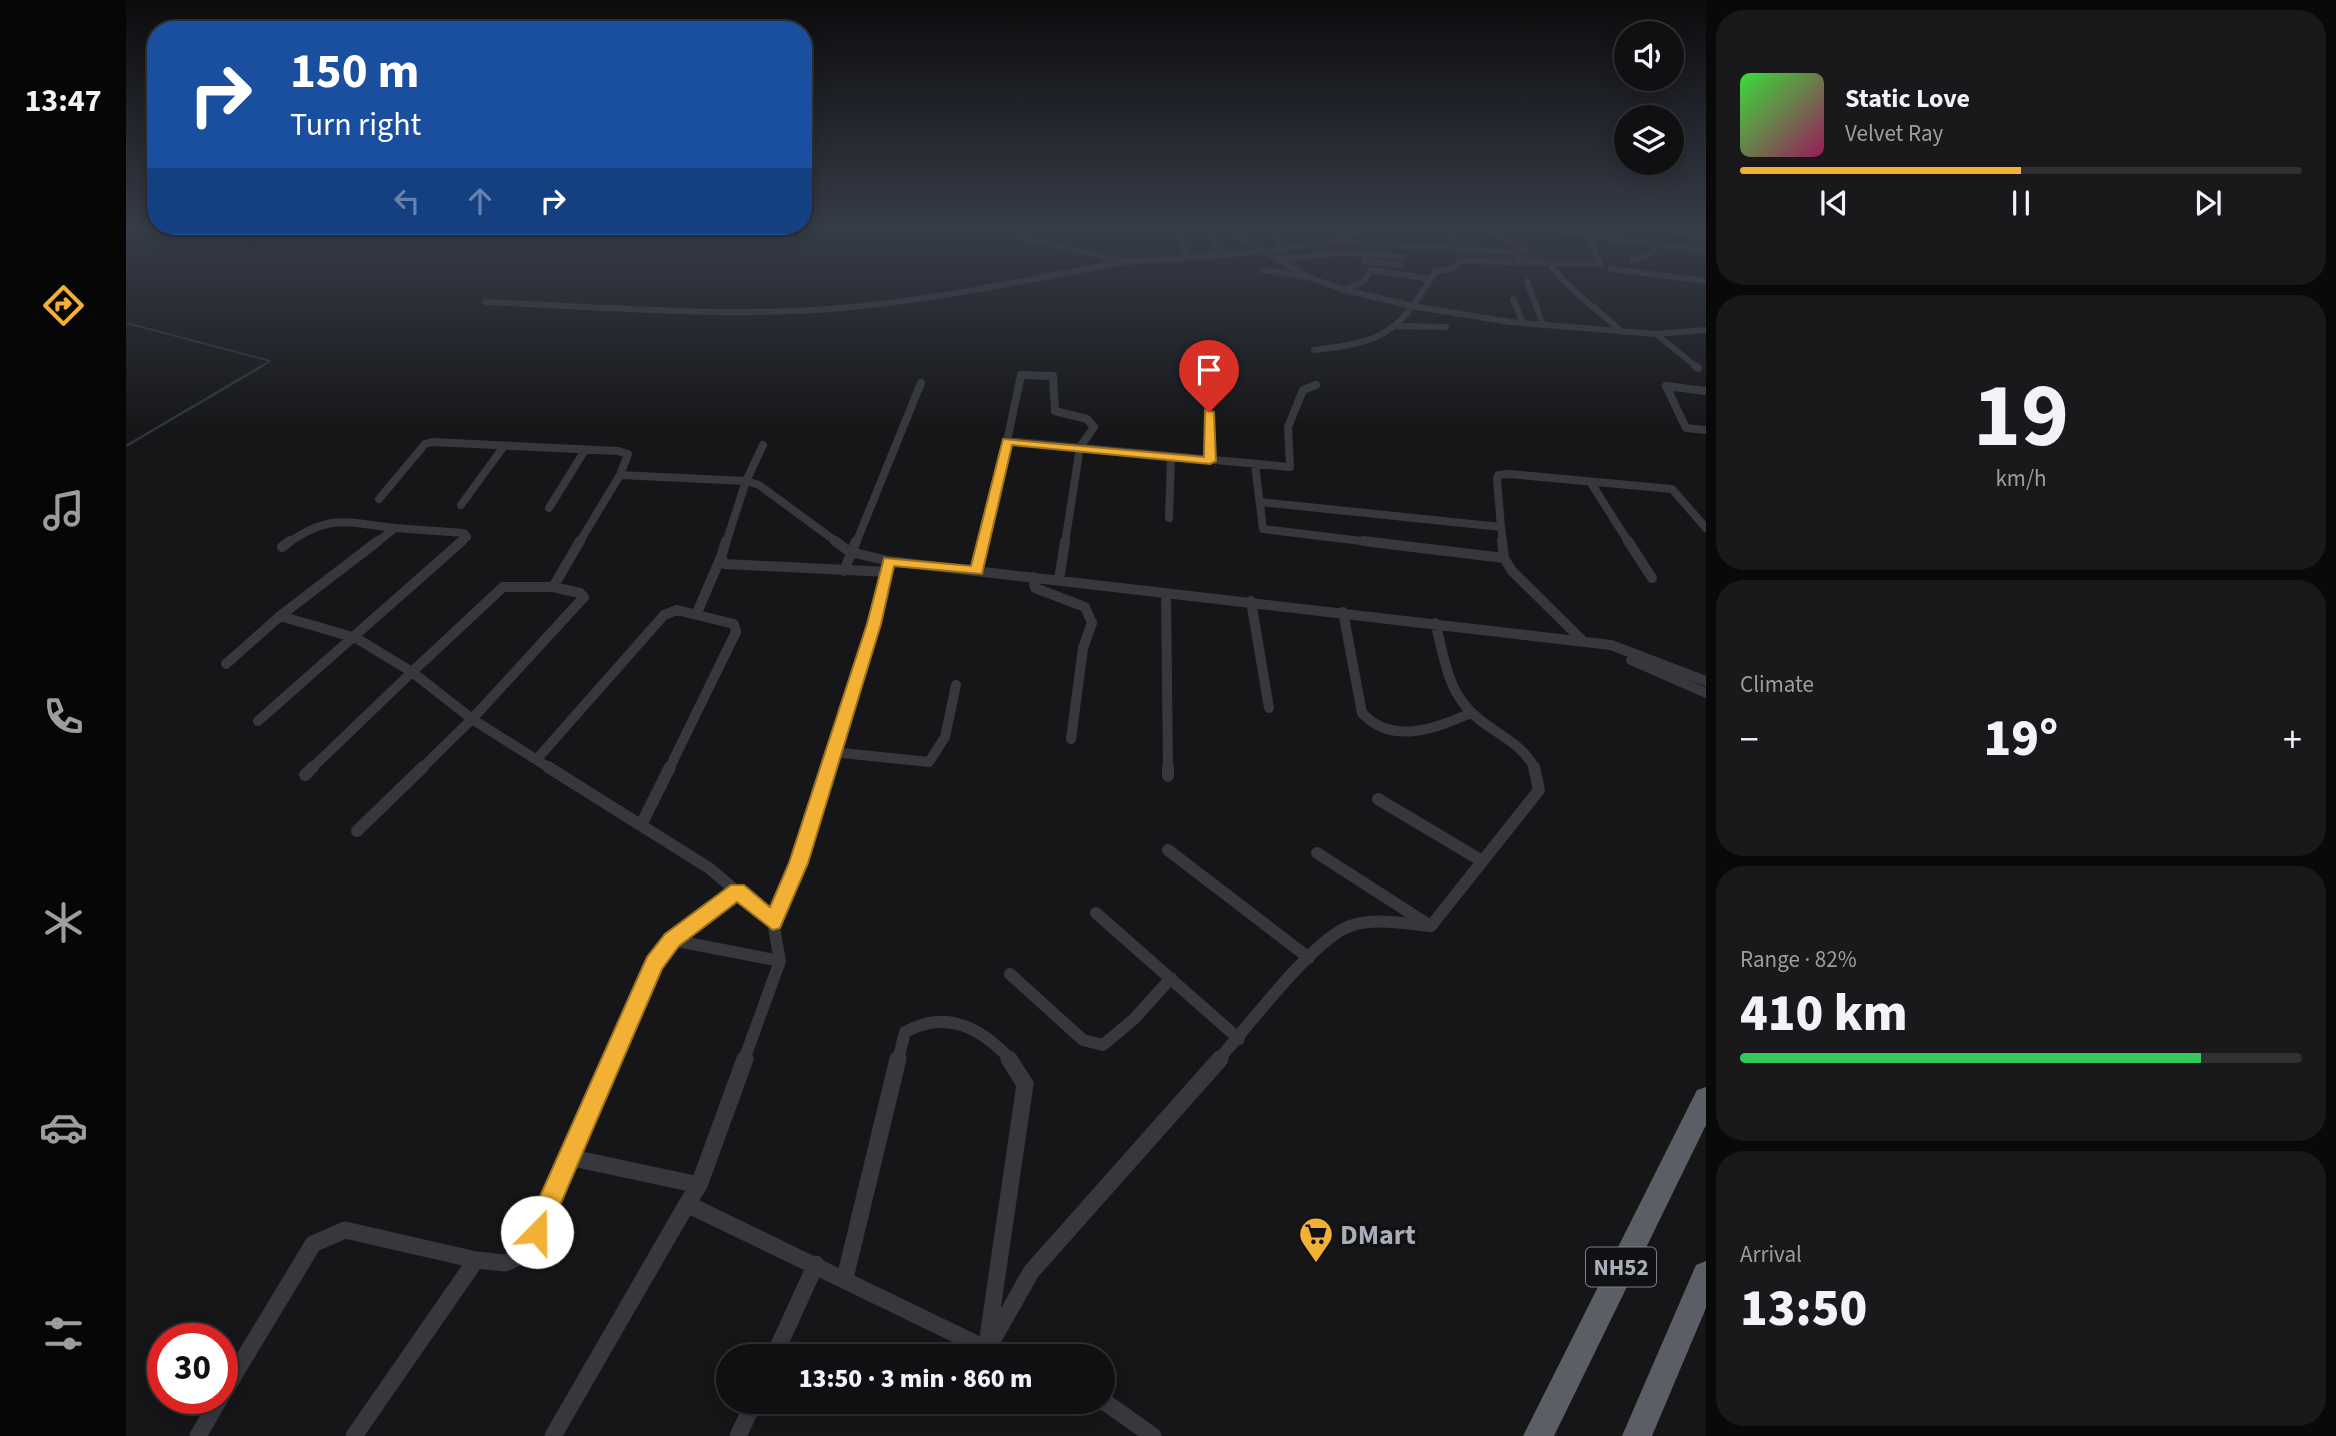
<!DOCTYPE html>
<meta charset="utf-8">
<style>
body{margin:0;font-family:"Source Sans 3",sans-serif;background:#19191b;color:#f1f3f6;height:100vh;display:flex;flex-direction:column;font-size:26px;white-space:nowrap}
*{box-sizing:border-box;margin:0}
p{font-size:23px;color:#9c9d9f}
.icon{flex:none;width:38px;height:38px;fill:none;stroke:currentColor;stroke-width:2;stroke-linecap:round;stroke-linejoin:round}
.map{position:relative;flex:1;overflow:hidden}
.drawer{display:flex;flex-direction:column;gap:10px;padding:10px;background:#09090a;width:630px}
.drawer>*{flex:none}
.hud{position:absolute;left:21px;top:21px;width:665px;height:214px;border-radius:28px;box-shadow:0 4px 18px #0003,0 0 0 2px #303032;background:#1a4fa0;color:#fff;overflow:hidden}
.controls{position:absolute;left:1488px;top:21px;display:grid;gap:14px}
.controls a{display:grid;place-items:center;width:70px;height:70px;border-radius:50%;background:#101012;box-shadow:0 4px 18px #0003,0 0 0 2px #303032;font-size:35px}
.speed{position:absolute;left:21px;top:1323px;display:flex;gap:14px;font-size:35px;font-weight:700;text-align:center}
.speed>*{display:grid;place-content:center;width:91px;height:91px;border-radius:50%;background:#101012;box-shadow:0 4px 18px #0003,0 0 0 2px #303032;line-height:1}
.speed .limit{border:10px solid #d22;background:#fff;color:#111}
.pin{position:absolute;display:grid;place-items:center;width:60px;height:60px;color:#fff;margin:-72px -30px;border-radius:50% 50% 50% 0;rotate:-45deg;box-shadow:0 0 7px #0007}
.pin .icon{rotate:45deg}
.me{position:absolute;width:77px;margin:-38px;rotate:22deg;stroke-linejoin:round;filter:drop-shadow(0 0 5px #0008)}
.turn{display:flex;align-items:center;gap:24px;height:147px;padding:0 28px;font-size:32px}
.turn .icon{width:91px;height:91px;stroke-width:2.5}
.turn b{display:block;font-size:49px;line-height:60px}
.lanes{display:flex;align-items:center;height:66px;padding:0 28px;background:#0003;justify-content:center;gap:35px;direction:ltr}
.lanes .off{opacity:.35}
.big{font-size:52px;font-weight:800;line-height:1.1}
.drawer .card{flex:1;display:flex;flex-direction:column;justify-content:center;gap:10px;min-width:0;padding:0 24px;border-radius:28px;background:#19191b}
.drawer .dial{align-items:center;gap:0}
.dial b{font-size:91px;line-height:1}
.song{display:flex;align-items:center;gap:21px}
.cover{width:84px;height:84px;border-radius:10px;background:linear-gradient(135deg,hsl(120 70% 55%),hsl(330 70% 35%))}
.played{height:7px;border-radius:4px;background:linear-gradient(90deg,#f2b134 50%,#303032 50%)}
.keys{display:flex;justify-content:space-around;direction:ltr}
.heat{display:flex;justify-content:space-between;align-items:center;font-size:38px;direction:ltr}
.charge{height:10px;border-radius:5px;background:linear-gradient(90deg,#34c759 82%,#303032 0)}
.trip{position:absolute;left:590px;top:1344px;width:399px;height:70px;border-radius:35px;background:#101012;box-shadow:0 4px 18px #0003,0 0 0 2px #303032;font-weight:800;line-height:70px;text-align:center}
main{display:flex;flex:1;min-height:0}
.menu{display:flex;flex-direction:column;width:126px;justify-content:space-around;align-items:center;background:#060607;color:#9c9d9f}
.menu .icon{width:49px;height:49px}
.menu .selected{color:#f2b134}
.menu b{font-size:32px;color:#f1f3f6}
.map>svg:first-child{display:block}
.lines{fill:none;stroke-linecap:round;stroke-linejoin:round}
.stream-far1{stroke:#2c353c;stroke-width:2}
.stream{stroke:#2c353c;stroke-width:2.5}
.minor-far4{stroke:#37383d;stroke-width:6}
.minor-far3{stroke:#37383d;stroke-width:8}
.minor-far2{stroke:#37383d;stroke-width:10}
.minor-far1{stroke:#37383d;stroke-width:12}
.minor{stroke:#37383d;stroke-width:17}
.secondary{fill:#45474d;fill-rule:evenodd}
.trunk{fill:#5b5e65;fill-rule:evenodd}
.route{fill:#f2b134;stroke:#9d7322;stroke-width:2}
.labels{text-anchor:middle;stroke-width:7;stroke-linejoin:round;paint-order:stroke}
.shield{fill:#111113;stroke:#7b7e86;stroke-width:2}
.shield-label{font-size:23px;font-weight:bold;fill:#a8adb8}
.near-poi-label{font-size:28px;font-weight:bold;fill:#a8adb8;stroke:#111113;text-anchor:start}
</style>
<main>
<nav class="menu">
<b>13:47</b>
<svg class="icon selected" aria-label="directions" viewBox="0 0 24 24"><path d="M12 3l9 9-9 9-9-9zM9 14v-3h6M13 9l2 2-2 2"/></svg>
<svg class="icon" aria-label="music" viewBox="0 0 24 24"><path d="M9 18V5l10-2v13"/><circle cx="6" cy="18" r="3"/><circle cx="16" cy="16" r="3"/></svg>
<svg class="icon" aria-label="phone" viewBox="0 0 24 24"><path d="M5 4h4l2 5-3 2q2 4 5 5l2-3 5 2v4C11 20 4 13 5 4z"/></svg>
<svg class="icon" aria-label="climate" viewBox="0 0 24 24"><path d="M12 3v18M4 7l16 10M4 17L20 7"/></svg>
<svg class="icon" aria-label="car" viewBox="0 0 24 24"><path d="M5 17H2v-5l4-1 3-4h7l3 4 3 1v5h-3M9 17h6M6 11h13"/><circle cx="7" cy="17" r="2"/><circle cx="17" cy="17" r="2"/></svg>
<svg class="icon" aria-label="filters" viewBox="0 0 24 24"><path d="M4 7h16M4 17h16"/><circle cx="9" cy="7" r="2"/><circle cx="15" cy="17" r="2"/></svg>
</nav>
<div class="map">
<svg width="1580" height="1436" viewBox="0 0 1580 1436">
<rect width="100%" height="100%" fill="#161618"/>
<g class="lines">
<!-- stream-far1 -->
<path class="stream-far1" d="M0,323l144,38 -11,7"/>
<!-- stream -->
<path class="stream" d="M0,446l136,-80"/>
<!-- minor-far4 -->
<path class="minor-far4" d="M1079,231l16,24
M1103,231l79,46 37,13 67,16 98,16 146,12 42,34
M1142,231l16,18
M1206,231l9,7 -5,4
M1323,231l15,14
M1364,231l36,19 -14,2
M1432,231l148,20
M1051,234l10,22
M887,235l111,27 105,-7 107,-13 176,10 17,11
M1215,238l14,-7
M1153,259l66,-6 59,4
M1506,260l16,-5 11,-11
M1239,261l36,4
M1424,264c16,24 50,47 72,68
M1485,269l95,12
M1137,270l42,7
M1401,281l16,44
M1219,290l19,-9 7,-11 60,9
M1387,299l10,24
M360,302c113,5 232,15 345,7 98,-8 196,-29 293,-47
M1272,326l48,1
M1530,334l50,-4
M1188,350c71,-8 84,-17 121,-78l18,-4 7,-7 140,3 -14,-33"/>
<!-- minor-far3 -->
<path class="minor-far3" d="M1569,366l3,2
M1540,386l20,42 20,2
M1540,386l40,5
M1083,412l1,49
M881,441l14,-66 32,1 2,35 32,8 7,8 -14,20 -15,96
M1129,465l8,64 115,14
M1465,483l38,60
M253,499l46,-55 7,-2 186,9 10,3 -8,21 126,6 13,4 79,58
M1134,502l241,25 2,16
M335,505l43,-59
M423,508l36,-58
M1043,518l2,-61
M1375,527l-4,-48 1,-4 11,-1 163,15 34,39
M269,528l69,5 3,4 -7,6
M162,543c43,-30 58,-20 107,-15l-19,15
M453,543l41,-68
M600,543l20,-62 17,-36
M730,543l65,-160
M858,543l23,-102 283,26 -2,-40 15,-37 13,-5"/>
<!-- minor-far2 -->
<path class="minor-far2" d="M600,541l-5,16 4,7 162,8
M709,541l15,11 39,9 722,84 95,36
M1237,541l141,17
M1376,541l2,17 8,13 71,70
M1502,541l24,37
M156,547l8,-6
M718,571l12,-30
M851,571l7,-30
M907,577l2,11 50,19 7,16 -9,25 -12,91
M933,580l6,-39
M1040,593l2,176
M1125,601l18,107
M1217,612l19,101c31,33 74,15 109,0
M570,615l25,-58
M154,616l76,22 56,34 91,-85h50l27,-46
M1309,623c8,27 11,59 29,81 19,26 57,35 71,65
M1505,660l75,33
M100,664l54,-48 98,-75
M132,721l204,-180
M706,752l97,10 16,-25 11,-52
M411,759l127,-144 13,-5 57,14 2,8 -67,137
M185,769l101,-97 60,47 112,-122 -4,-4 -27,-6
M295,769l51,-50 79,50
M702,769l46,-145 15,-63"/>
<!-- minor-far1 -->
<path class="minor-far1" d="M422,767l161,101 64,54
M1042,767v9
M179,775l8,-8
M1252,799l104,62
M515,825l29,-58
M231,831l66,-64
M1042,850l141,108
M1191,853l112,72
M970,913l143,126
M546,940l108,21
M884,974l73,66 20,5 31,-26 37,-41
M485,1060l43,-97 18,-23 65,-49
M618,1060l36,-99 -7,-39 25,-59 31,-96
M772,1060l7,-28c42,-23 76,-4 106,28
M1092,1060c29,-32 95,-121 132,-134 26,-9 55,-2 81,0l108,-136 -5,-23"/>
<!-- minor -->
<path class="minor" d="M619,1059l-46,126 -12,19 314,152
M442,1157l44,-98
M719,1278l53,-219
M861,1344l38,-260 -16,-25
M861,1350l44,-78 189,-213
M648,1356l42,-92
M96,1395l91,-151 32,-14 131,30
M976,1400l51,36
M72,1436l22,-38
M228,1436l122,-176 29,3 19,-8 44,-98 131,28
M427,1436l134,-232
M612,1436l16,-34"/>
<!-- secondary -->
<path class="secondary" d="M1540,231h12l28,7v4z"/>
<!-- trunk -->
<path class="trunk" d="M1580,1087v38l-152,311h-31l174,-346z
M1580,1261v47l-54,128h-30l74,-171z"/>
</g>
<!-- sky -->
<linearGradient id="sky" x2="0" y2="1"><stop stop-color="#0c0c0d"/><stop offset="0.53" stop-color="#363c48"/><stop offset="1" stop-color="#363c48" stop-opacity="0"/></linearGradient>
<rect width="1580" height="432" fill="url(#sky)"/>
<!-- route -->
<path class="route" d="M1079,410l9,2 2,49 -6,3 -198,-19 -30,129 -88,-8 -13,58 -73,239 -28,65 -7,2 -36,-28 -58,44 -17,23 -117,271 -8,4 -9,-4 -4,-8 4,-9 119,-266 18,-23 66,-49h13l26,22 19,-44 78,-239 17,-66 87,8 32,-127 201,18z"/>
<!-- icons -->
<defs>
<g id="supermarket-pin" transform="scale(1.75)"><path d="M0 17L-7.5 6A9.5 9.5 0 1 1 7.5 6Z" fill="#f2b134" stroke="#111113"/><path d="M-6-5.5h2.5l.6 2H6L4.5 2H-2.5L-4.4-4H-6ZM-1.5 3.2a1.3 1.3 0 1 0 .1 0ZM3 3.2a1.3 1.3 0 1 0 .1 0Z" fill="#111"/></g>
</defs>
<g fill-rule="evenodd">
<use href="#supermarket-pin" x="1190" y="1234"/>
</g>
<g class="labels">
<!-- shield labels -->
<rect class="shield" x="1460" y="1247.5" width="70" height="39" rx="5"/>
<g class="shield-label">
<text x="1495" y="1275">NH52</text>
</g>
<!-- near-poi labels -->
<g class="near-poi-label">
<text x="1214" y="1244">DMart</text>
</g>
</g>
</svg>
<div class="controls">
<a><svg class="icon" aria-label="sound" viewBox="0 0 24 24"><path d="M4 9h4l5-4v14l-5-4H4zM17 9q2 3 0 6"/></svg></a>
<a><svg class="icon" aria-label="layers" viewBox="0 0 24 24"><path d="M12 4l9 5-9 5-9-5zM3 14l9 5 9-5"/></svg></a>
</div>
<div class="speed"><div class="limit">30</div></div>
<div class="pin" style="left:1083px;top:412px;background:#d93025"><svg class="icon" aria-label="arrive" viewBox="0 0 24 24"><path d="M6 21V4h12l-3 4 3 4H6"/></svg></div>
<svg class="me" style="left:411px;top:1232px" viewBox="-20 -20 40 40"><circle r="19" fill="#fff"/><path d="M0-13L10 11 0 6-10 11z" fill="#f2b134"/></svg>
<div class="trip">13:50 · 3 min · 860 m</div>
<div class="hud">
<div class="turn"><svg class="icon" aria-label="right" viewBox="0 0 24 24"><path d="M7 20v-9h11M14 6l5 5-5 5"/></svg><div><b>150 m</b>Turn right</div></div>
<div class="lanes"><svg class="icon off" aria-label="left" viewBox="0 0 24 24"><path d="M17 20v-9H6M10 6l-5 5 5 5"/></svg><svg class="icon off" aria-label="ahead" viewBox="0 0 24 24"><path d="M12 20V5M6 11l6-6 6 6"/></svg><svg class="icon" aria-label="right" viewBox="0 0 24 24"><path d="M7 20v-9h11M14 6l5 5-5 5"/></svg></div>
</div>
</div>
<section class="drawer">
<div class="card">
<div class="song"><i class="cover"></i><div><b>Static Love</b><p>Velvet Ray</p></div></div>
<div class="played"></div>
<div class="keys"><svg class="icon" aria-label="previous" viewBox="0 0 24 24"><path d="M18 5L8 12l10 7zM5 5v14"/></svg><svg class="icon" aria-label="pause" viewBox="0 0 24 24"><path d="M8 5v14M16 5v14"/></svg><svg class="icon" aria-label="next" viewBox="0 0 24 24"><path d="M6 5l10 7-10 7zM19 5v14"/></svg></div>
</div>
<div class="card dial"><b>19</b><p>km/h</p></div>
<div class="card"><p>Climate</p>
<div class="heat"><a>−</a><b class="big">19°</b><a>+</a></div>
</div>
<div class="card"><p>Range · 82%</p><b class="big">410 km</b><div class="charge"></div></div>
<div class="card"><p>Arrival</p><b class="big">13:50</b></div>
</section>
</main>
